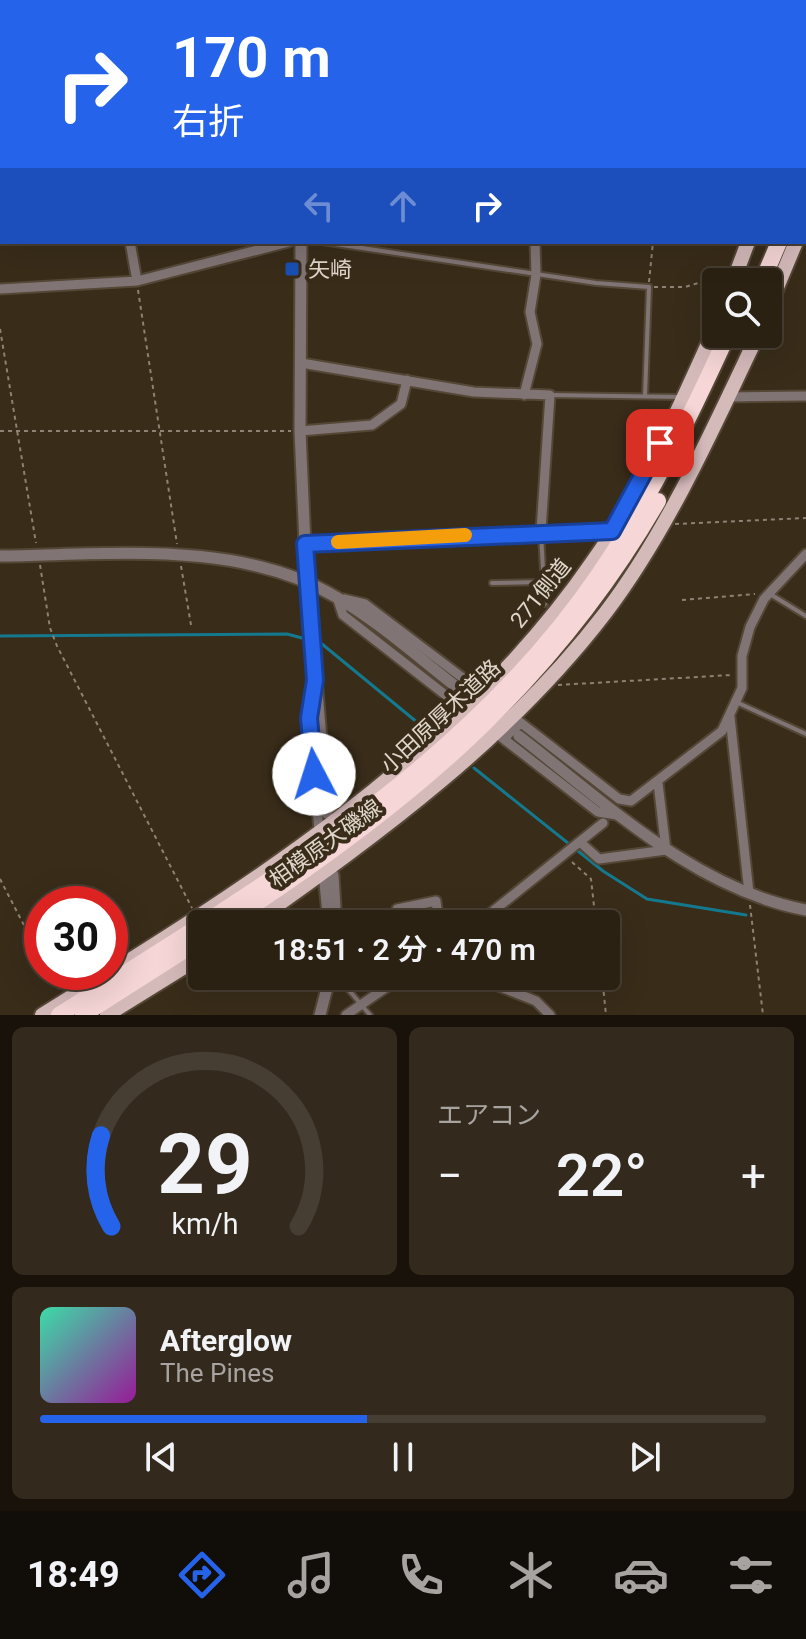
<!DOCTYPE html>
<html lang="ja">
<meta charset="utf-8">
<style>
body{margin:0;font-family:Roboto,"Noto Sans JP",sans-serif;background:#33291c;color:#f1f3f6;height:100vh;display:flex;flex-direction:column;font-size:30px;white-space:nowrap}
*{box-sizing:border-box;margin:0}
p{font-size:26px;color:#a6a3a0}
.icon{flex:none;width:44px;height:44px;fill:none;stroke:currentColor;stroke-width:2;stroke-linecap:round;stroke-linejoin:round}
.map{position:relative;height:1015px;overflow:hidden}
.panel{display:flex;flex-direction:column;gap:12px;padding:12px;background:#18120a;flex:1}
.panel>*{flex:none}
.top-card{position:absolute;left:0px;top:0px;width:806px;height:244px;box-shadow:0 8px 32px #0002,0 0 0 2px #473e33;background:#2563eb;color:#fff;overflow:hidden}
.buttons{position:absolute;left:702px;top:268px;display:grid;gap:16px}
.buttons a{display:grid;place-items:center;width:80px;height:80px;border-radius:8px;background:#2b2113;box-shadow:0 8px 32px #0002,0 0 0 2px #473e33;font-size:40px}
.speed{position:absolute;left:24px;top:886px;display:flex;gap:16px;font-size:40px;font-weight:700;text-align:center}
.speed>*{display:grid;place-content:center;width:104px;height:104px;border-radius:50%;background:#2b2113;box-shadow:0 8px 32px #0002,0 0 0 2px #473e33;line-height:1}
.speed .limit{border:12px solid #d22;background:#fff;color:#111}
.pin{position:absolute;display:grid;place-items:center;width:68px;height:68px;color:#fff;margin:-34px;border-radius:16px;box-shadow:0 4px 12px #0006}
.me{position:absolute;width:88px;margin:-44px;rotate:355deg;stroke-linejoin:round;filter:drop-shadow(0 0 6px #0008)}
.turn{display:flex;align-items:center;gap:28px;height:168px;padding:0 40px;font-size:36px}
.turn .icon{width:104px;height:104px;stroke-width:2.5}
.turn b{display:block;font-size:56px;line-height:68px}
.lanes{display:flex;align-items:center;height:76px;padding:0 40px;background:#0003;justify-content:center;gap:40px;direction:ltr}
.lanes .off{opacity:.35}
.big{font-size:60px;font-weight:600;line-height:1.1}
.panel .card{flex:1;display:flex;flex-direction:column;justify-content:center;gap:12px;min-width:0;padding:0 28px;border-radius:12px;background:#33291c}
.panel .dial{align-items:center;gap:0}
.dial svg{height:208px;overflow:visible;fill:none;stroke:#473e33;stroke-width:7;stroke-linecap:round;text-anchor:middle}
.dial text{fill:#f1f3f6;stroke:none}
.song{display:flex;align-items:center;gap:24px}
.cover{width:96px;height:96px;border-radius:12px;background:linear-gradient(135deg,hsl(160 70% 55%),hsl(300 70% 35%))}
.played{height:8px;border-radius:4px;background:linear-gradient(90deg,#2563eb 45%,#473e33 45%)}
.keys{display:flex;justify-content:space-around;direction:ltr}
.heat{display:flex;justify-content:space-between;align-items:center;font-size:44px;direction:ltr}
.panel .tiles{flex:1;display:grid;gap:12px;grid-template-columns:1fr 1fr}
.card:last-child{grid-column:span 2}
.trip{position:absolute;left:188px;top:910px;width:432px;height:80px;border-radius:8px;background:#2b2113;box-shadow:0 8px 32px #0002,0 0 0 2px #473e33;font-weight:600;line-height:80px;text-align:center}
.menu{display:flex;height:128px;justify-content:space-around;align-items:center;background:#110d08;color:#a6a3a0}
.menu .icon{width:56px;height:56px}
.menu .active{color:#2563eb}
.menu b{font-size:36px;color:#f1f3f6}
.map>svg:first-child{display:block}
.lines{fill:none;stroke-linecap:round;stroke-linejoin:round}
.stream{stroke:#14798f;stroke-width:3}
.river{stroke:#14798f;stroke-width:16}
.service-casing{stroke:#544736;stroke-width:8}
.minor-casing{stroke:#544736;stroke-width:13}
.tertiary-casing{stroke:#544736;stroke-width:15}
.primary-casing{stroke:#544736;stroke-width:18}
.motorway-casing{stroke:#544736;stroke-width:20}
.path{stroke:#8d8273;stroke-width:2;stroke-dasharray:4 4;stroke-linecap:butt}
.service{stroke:#817474;stroke-width:4}
.minor{stroke:#817474;stroke-width:9}
.tertiary{stroke:#817474;stroke-width:11}
.primary{stroke:#d5baba;stroke-width:14}
.motorway{stroke:#f6d6d6;stroke-width:16}
.route-casing{stroke:#184099;stroke-width:20}
.route{stroke:#2563eb;stroke-width:14}
.slow{stroke:#f59e0b;stroke-width:14}
.transit-dot{fill:#1a4fb4;stroke:#392c19;stroke-width:3}
.labels{text-anchor:middle;stroke-width:8;stroke-linejoin:round;paint-order:stroke}
.poi-label{font-size:22px;fill:#e0d7cc;stroke:#392c19;text-anchor:start}
.street-label{font-size:22px;fill:#e0d7cc;stroke:#392c19}
</style>
<div class="map">
<svg width="806" height="1015" viewBox="0 0 806 1015">
<rect width="100%" height="100%" fill="#392c19"/>
<g class="lines">
<!-- stream -->
<path class="stream" d="M0,636l287,-2 15,4
M322,644l107,88
M474,768l129,103 44,28 99,16"/>
<!-- river -->
<path class="river" d="M252,0l5,2"/>
<!-- service casing -->
<g class="service-casing">
<path id="service" d="M544,0v2
M712,0l1,2
M322,242l274,41 53,4 -4,109
M550,395l131,2
M541,534l4,70
M492,583l51,-1
M770,594l36,22
M736,702l70,32
M337,976l33,39"/>
</g>
<!-- minor casing -->
<g class="minor-casing">
<path id="minor" d="M65,0l5,2
M133,2l1,-2
M308,2l1,-2
M804,73h2
M0,87h2
M804,98l2,-7
M130,242l7,39
M0,289l137,-8 152,-39
M301,363l173,29 76,3 -9,136
M524,395l13,-51 -7,-32 6,-37 -1,-33
M728,397l78,-1
M300,431l72,-6 29,-21 6,-24
M305,544l307,-13
M337,597l6,18 123,96
M344,599l21,5 119,90
M314,690l-5,28 10,112
M512,716l107,83 12,2 91,-70 20,-43v-32l8,-29 14,-28 42,-45
M730,717l19,176
M496,733l102,79 19,3
M506,741l1,-6 14,-12
M580,842l19,17 67,-9 -8,-67
M323,873l5,51
M397,909l39,-8 3,23
M477,924l126,-101
M473,976l63,25 14,14
M346,1015l57,-39"/>
</g>
<!-- tertiary casing -->
<g class="tertiary-casing">
<path id="tertiary" d="M142,0l6,2
M301,242l-1,189 5,113 22,269
M0,556c109,-1 238,-17 336,41 45,26 86,64 127,95
M519,736c87,67 175,153 287,174
M333,875l3,49
M320,1015l10,-39"/>
</g>
<!-- primary casing -->
<g class="primary-casing">
<path id="primary" d="M804,198h2
M804,223l2,-5
M733,282l15,-40
M768,309l28,-67
M251,924c129,-91 258,-185 355,-312 62,-82 108,-185 152,-278
M42,1015c199,-123 417,-258 551,-454 51,-72 87,-155 123,-235
M107,1015l95,-59"/>
</g>
<!-- motorway casing -->
<g class="motorway-casing">
<path id="motorway" d="M804,147l2,-5
M804,177l2,-5
M762,282l17,-40
M225,924c180,-117 324,-235 433,-423
M59,1015c196,-125 407,-245 540,-441 52,-76 91,-157 129,-240
M83,1015l119,-76"/>
</g>
<!-- path -->
<path class="path" d="M335,0l5,2
M0,33l2,1
M804,56l2,-1
M804,63l2,-1
M649,282l4,-40
M654,287h31l36,-11
M138,290l39,254
M0,329l36,214
M0,431h291
M675,524l131,-6
M40,565l10,63 7,18 135,262
M181,566l10,59
M682,600l73,-6
M558,685l174,-10
M572,862l19,17 5,45
M0,879l42,81
M750,905l13,110
M49,972l10,17
M602,976l4,39"/>
<!-- service -->
<use href="#service" class="service"/>
<!-- minor -->
<use href="#minor" class="minor"/>
<!-- tertiary -->
<use href="#tertiary" class="tertiary"/>
<!-- primary -->
<use href="#primary" class="primary"/>
<!-- motorway -->
<use href="#motorway" class="motorway"/>
</g>
<g class="lines">
<!-- route casing -->
<g class="route-casing">
<path id="route" d="M314,774l-5,-56 6,-38 -10,-136 307,-13 48,-88"/>
</g>
<!-- route -->
<use href="#route" class="route"/>
<!-- slow -->
<path class="slow" d="M338,542l127,-7"/>
</g>
<!-- markers -->
<rect class="transit-dot" x="284" y="261" width="16" height="16" rx="4"/>
<g class="labels">
<!-- poi labels -->
<g class="poi-label">
<text x="308" y="277">矢崎</text>
</g>
<!-- street labels -->
<g class="street-label">
<text transform="translate(540 593) rotate(-51)" y="8">271側道</text>
<text transform="translate(440 716) rotate(-43)" y="8">小田原厚木道路</text>
<text transform="translate(325 843) rotate(-36)" y="8">相模原大磯線</text>
</g>
</g>
</svg>
<div class="buttons">
<a><svg class="icon" aria-label="search" viewBox="0 0 24 24"><circle cx="10" cy="10" r="6"/><path d="M15 15l6 6"/></svg></a>
</div>
<div class="speed"><div class="limit">30</div></div>
<div class="pin" style="left:660px;top:443px;background:#d93025"><svg class="icon" aria-label="arrive" viewBox="0 0 24 24"><path d="M6 21V4h12l-3 4 3 4H6"/></svg></div>
<svg class="me" style="left:314px;top:774px" viewBox="-20 -20 40 40"><circle r="19" fill="#fff"/><path d="M0-13L10 11 0 6-10 11z" fill="#2563eb"/></svg>
<div class="trip">18:51 · 2 分 · 470 m</div>
<div class="top-card">
<div class="turn"><svg class="icon" aria-label="right" viewBox="0 0 24 24"><path d="M7 20v-9h11M14 6l5 5-5 5"/></svg><div><b>170 m</b>右折</div></div>
<div class="lanes"><svg class="icon off" aria-label="left" viewBox="0 0 24 24"><path d="M17 20v-9H6M10 6l-5 5 5 5"/></svg><svg class="icon off" aria-label="ahead" viewBox="0 0 24 24"><path d="M12 20V5M6 11l6-6 6 6"/></svg><svg class="icon" aria-label="right" viewBox="0 0 24 24"><path d="M7 20v-9h11M14 6l5 5-5 5"/></svg></div>
</div>
</div>
<section class="panel">
<div class="tiles">
<div class="card dial"><svg viewBox="0 0 100 80">
<path d="M14 69A42 42 0 1 1 86 69"/>
<path d="M14 69A42 42 0 0 1 10 34" stroke="#2563eb"/>
<text x="50" y="56" font-size="32" font-weight="700">29</text>
<text x="50" y="72" font-size="11">km/h</text>
</svg></div>
<div class="card"><p>エアコン</p>
<div class="heat"><a>−</a><b class="big">22°</b><a>+</a></div>
</div>
<div class="card">
<div class="song"><i class="cover"></i><div><b>Afterglow</b><p>The Pines</p></div></div>
<div class="played"></div>
<div class="keys"><svg class="icon" aria-label="previous" viewBox="0 0 24 24"><path d="M18 5L8 12l10 7zM5 5v14"/></svg><svg class="icon" aria-label="pause" viewBox="0 0 24 24"><path d="M8 5v14M16 5v14"/></svg><svg class="icon" aria-label="next" viewBox="0 0 24 24"><path d="M6 5l10 7-10 7zM19 5v14"/></svg></div>
</div>
</div>
</section>
<nav class="menu">
<b>18:49</b>
<svg class="icon active" aria-label="directions" viewBox="0 0 24 24"><path d="M12 3l9 9-9 9-9-9zM9 14v-3h6M13 9l2 2-2 2"/></svg>
<svg class="icon" aria-label="music" viewBox="0 0 24 24"><path d="M9 18V5l10-2v13"/><circle cx="6" cy="18" r="3"/><circle cx="16" cy="16" r="3"/></svg>
<svg class="icon" aria-label="phone" viewBox="0 0 24 24"><path d="M5 4h4l2 5-3 2q2 4 5 5l2-3 5 2v4C11 20 4 13 5 4z"/></svg>
<svg class="icon" aria-label="climate" viewBox="0 0 24 24"><path d="M12 3v18M4 7l16 10M4 17L20 7"/></svg>
<svg class="icon" aria-label="car" viewBox="0 0 24 24"><path d="M5 17H2v-5l4-1 3-4h7l3 4 3 1v5h-3M9 17h6M6 11h13"/><circle cx="7" cy="17" r="2"/><circle cx="17" cy="17" r="2"/></svg>
<svg class="icon" aria-label="filters" viewBox="0 0 24 24"><path d="M4 7h16M4 17h16"/><circle cx="9" cy="7" r="2"/><circle cx="15" cy="17" r="2"/></svg>
</nav>
